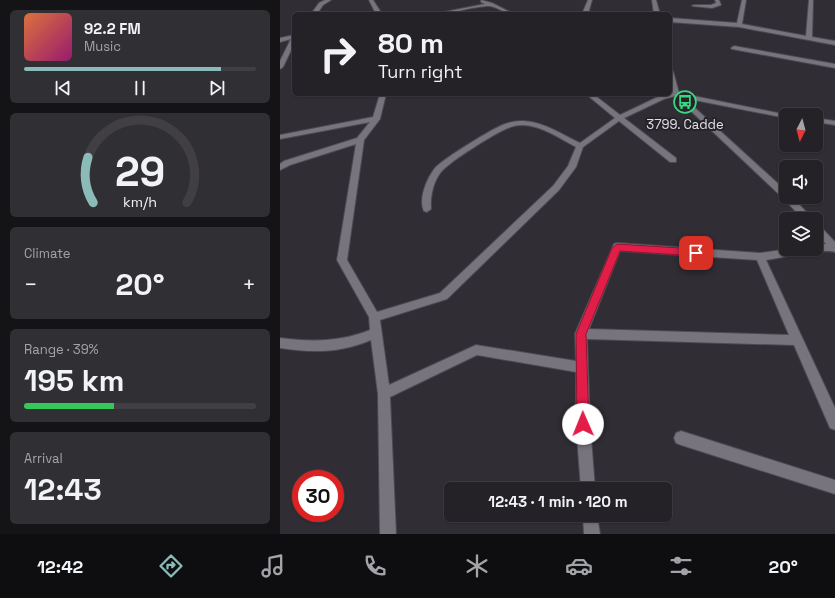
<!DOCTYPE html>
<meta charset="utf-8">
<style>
body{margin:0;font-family:"Space Grotesk",sans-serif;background:#302f33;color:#f1f3f6;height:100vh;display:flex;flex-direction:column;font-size:15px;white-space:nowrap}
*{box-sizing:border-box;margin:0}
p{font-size:13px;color:#a3a4a7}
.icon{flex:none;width:22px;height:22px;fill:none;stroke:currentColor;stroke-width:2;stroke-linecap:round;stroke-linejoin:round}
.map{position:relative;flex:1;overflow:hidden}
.panel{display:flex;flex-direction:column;gap:10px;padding:10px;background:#141315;width:280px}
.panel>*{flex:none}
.hud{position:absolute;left:12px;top:12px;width:380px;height:84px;border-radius:6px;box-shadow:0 1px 3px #0004,0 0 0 1px #413f44;background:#242227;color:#f1f3f6;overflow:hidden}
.needle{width:26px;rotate:186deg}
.buttons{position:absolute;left:499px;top:108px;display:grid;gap:8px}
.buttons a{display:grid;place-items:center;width:44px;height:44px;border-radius:6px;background:#242227;box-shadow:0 1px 3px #0004,0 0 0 1px #413f44;font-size:20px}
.speed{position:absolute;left:12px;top:470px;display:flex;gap:8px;font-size:20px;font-weight:700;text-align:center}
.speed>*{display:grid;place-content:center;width:52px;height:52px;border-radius:50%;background:#242227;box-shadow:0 1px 3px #0004,0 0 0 1px #413f44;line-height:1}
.speed .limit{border:6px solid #d22;background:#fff;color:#111}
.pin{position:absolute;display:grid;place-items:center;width:34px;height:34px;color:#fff;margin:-17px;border-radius:8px;box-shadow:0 2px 6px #0006}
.me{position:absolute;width:44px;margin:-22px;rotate:359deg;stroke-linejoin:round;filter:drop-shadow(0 0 3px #0008)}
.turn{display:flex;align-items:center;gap:14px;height:84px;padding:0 20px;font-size:18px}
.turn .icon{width:52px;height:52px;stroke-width:2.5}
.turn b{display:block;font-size:28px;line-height:34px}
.big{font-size:30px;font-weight:700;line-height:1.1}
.panel .tile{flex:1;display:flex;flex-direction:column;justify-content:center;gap:6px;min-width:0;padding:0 14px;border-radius:6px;background:#302f33}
.panel .dial{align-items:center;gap:0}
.dial svg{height:104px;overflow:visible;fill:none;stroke:#413f44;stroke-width:7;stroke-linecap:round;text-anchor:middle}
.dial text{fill:#f1f3f6;stroke:none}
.song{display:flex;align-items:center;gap:12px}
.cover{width:48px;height:48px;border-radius:6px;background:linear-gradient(135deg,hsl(20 70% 55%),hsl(320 70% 35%))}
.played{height:4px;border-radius:2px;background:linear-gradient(90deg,#8bbbb9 85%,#413f44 85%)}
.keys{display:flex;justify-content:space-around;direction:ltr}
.heat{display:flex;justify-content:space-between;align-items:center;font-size:22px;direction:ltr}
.charge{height:6px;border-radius:3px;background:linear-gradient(90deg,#34c759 39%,#413f44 0)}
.trip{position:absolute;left:164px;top:482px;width:228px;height:40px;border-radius:6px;background:#242227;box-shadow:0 1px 3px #0004,0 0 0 1px #413f44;font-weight:700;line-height:40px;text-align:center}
.tabs{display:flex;height:64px;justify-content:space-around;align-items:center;background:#0e0e10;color:#a3a4a7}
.tabs .icon{width:28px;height:28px}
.tabs .on{color:#8bbbb9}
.tabs b{font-size:18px;color:#f1f3f6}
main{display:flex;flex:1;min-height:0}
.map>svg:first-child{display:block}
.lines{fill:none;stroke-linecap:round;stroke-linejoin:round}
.street-casing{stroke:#4d4a51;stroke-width:2}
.street{fill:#78747d;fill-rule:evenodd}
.route{fill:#e11d48;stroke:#92132f}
.labels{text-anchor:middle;stroke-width:4;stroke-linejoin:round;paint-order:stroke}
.far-poi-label{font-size:13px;fill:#e3e1e6;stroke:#26232a}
</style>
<main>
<section class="panel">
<div class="tile">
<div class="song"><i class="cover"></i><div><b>92.2 FM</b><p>Music</p></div></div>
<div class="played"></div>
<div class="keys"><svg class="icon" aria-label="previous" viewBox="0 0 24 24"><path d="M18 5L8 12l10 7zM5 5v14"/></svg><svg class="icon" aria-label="pause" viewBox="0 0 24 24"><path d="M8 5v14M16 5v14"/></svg><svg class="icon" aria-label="next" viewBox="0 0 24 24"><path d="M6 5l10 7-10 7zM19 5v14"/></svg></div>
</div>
<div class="tile dial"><svg viewBox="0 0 100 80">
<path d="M14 69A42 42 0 1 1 86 69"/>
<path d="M14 69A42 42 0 0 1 10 34" stroke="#8bbbb9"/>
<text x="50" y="56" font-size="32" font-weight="700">29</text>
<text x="50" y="72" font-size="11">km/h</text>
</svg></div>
<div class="tile"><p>Climate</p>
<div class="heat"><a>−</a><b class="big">20°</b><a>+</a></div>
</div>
<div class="tile"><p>Range · 39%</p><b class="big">195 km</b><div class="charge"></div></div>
<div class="tile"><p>Arrival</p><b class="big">12:43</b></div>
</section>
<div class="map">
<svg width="555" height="534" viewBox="0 0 555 534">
<rect width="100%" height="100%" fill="#302d34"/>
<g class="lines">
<!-- street casing -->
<g class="street-casing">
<path id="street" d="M45,0h6l-8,5 -6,9h-6l8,-11z
M89,0h4l9,14h-6z
M201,0l11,3 22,11c-10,0 -18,-9 -27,-8 -18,1 -34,8 -53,8l51,-10 -4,-2z
M308,0h4l-4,14h-6z
M372,0h4l4,14h-6z
M435,0h4l2,5 -9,3 -20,-2 2,-1h17l5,-2z
M462,0h4l-4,24 64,12 3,-36h4l-1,37 23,4v4l-96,-18 -69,-5v-4l67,5z
M14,35v9l-11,23 -3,2v-8l11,-22 -11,3v-4z
M454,46l101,18v4l-103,-19 -1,-1z
M390,69l3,2 6,22 109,22h-2v3l-102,-20 102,93v6h6l21,22h-10l-20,-21 -108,-102 -11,3 -40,19 52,40v4h-6l-51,-41 -36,26 -7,20 -17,23 -112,109 -67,21 9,65 87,-40 100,16 -1,-27 39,-90 3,-1 143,10 29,-4h27v-4l10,-1 -10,-11v-9l3,1 16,17v10c-11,-4 -55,6 -69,8l69,148v22l-5,-2 -36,-83 -207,-6 3,85 5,65h-14l-5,-65v-52l-99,-17 -87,42 6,137h-16l-2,-140 -7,-54c-30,13 -59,13 -91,8v-10c32,4 60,4 90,-8l-1,-13 -32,-57 19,-116 -66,21 -10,5v-6l4,-3 73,-23 13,-16 -90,17v-4l93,-18 7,-23h6l-6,25 -16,21 -17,120 30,52 63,-19 113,-107 15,-20 8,-19c-17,-9 -34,-21 -53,-22 -5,0 -11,1 -15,3 -13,5 -59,34 -67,44 -8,10 -11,25 -10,37l-4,3 -3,-1c-6,-12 3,-33 11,-43 8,-9 58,-40 70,-44 5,-2 12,-3 18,-3 21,1 38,13 57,22l35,-25 -29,-24h7l27,21 40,-19 12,-3 -2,-10zM340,251l137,9 32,75 -200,-6z
M536,118l19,3v4l-19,-3z
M401,431l154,49v14l-154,-49 -5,-2 -2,-5 2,-5z
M303,515h14l3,19h-16z"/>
</g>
<!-- street -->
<use href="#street" class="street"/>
</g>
<!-- route -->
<path class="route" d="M337,244l79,5 4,4 -4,3 -76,-5 -34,83 3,90 -2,4 -4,2 -4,-2 -2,-4 -1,-90 36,-86z"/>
<!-- icons -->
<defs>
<g id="bus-ring" transform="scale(1.15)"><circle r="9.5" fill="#26232a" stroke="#37d880" stroke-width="1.5"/><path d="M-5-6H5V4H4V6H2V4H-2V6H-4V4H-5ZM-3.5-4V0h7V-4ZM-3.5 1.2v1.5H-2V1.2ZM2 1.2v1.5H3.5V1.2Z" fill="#37d880"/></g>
</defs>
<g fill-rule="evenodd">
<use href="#bus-ring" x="405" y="102"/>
</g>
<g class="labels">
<!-- far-poi labels -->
<g class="far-poi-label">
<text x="405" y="129">3799. Cadde</text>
</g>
</g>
</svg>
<div class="buttons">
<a><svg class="needle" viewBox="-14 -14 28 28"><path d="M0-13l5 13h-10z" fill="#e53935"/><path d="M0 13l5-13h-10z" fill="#a3a4a7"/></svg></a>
<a><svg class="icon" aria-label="sound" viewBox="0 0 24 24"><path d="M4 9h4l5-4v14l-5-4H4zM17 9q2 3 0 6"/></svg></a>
<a><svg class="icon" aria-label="layers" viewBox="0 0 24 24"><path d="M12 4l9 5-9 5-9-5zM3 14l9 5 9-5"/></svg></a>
</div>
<div class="speed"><div class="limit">30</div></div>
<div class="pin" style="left:416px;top:253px;background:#d93025"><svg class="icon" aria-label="arrive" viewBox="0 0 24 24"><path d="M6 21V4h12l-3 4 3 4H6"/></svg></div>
<svg class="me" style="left:303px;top:424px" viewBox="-20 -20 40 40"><circle r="19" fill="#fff"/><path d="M0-13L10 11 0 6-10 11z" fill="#e11d48"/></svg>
<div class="trip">12:43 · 1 min · 120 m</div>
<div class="hud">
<div class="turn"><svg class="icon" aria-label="right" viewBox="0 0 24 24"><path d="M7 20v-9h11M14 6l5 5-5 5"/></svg><div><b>80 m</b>Turn right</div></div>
</div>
</div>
</main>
<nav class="tabs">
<b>12:42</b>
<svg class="icon on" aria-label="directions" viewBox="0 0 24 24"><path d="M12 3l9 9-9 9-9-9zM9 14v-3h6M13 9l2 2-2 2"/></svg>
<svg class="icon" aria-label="music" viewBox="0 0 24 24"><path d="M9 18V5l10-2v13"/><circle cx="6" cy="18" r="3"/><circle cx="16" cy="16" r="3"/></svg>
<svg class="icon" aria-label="phone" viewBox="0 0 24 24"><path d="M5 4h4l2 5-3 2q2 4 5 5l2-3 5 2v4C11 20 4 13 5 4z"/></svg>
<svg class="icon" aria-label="climate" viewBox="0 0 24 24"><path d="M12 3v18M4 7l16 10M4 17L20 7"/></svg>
<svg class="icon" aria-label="car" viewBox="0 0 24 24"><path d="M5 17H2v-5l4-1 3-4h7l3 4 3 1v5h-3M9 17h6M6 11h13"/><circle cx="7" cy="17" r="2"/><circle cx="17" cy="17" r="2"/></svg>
<svg class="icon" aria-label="filters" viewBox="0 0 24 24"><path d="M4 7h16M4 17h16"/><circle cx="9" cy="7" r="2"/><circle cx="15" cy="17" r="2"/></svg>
<b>20°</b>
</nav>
